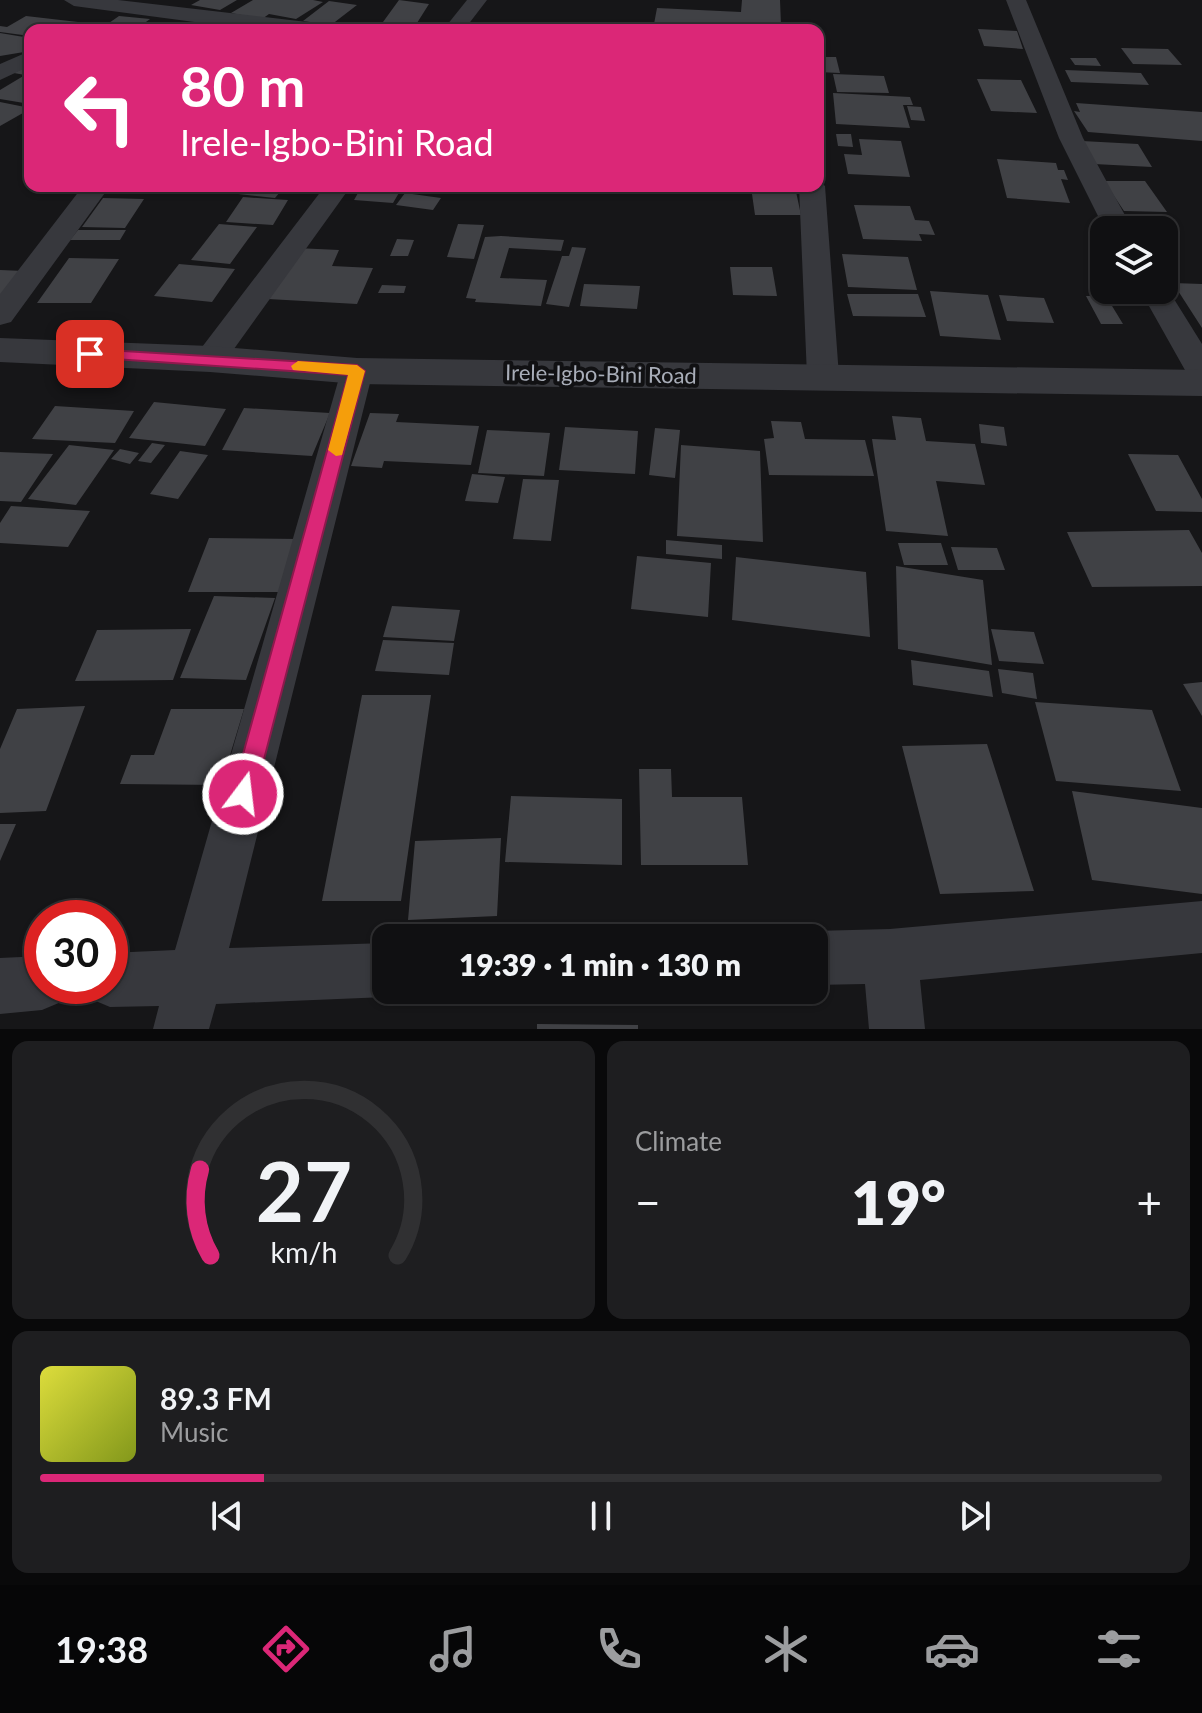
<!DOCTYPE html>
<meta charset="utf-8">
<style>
body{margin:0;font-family:Lato,sans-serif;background:#1e1e20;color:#f1f3f6;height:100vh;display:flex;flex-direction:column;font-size:30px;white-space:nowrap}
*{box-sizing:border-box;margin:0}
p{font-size:26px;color:#9c9d9f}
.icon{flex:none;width:44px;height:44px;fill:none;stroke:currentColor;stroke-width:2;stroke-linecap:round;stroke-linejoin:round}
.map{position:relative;height:1029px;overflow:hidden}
.details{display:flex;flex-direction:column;gap:12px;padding:12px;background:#09090a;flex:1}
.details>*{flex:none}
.banner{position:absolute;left:24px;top:24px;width:800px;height:168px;border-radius:16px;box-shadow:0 2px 6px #0004,0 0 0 2px #303032;background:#db2777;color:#fff;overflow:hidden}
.fabs{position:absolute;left:1090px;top:216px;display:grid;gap:16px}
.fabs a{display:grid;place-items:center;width:88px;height:88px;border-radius:16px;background:#101012;box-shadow:0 2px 6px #0004,0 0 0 2px #303032;font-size:40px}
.speed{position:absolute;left:24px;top:900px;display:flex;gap:16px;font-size:40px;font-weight:700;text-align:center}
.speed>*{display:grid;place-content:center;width:104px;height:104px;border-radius:50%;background:#101012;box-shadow:0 2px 6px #0004,0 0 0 2px #303032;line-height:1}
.speed .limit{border:12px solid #d22;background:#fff;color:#111}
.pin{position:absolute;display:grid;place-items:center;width:68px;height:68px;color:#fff;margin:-34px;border-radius:16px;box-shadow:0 4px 12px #0006}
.me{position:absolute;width:88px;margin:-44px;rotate:15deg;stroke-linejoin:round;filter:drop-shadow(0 0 6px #0008)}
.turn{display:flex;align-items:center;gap:28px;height:168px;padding:0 24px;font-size:36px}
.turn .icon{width:104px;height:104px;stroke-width:2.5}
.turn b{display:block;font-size:56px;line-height:68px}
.big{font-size:60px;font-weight:800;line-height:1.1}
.details .tile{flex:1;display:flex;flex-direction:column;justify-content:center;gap:12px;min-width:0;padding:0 28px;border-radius:16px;background:#1e1e20}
.details .dial{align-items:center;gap:0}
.dial svg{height:208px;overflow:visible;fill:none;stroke:#303032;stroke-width:7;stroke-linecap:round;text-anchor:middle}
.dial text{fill:#f1f3f6;stroke:none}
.song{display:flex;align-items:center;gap:24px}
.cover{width:96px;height:96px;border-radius:12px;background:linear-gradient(135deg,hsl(60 70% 55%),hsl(70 70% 35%))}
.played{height:8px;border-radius:4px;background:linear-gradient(90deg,#db2777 20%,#303032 20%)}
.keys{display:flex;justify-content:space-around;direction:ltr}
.heat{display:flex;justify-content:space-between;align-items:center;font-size:44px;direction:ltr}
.details .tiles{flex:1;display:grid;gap:12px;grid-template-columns:1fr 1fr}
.tile:last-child{grid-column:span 2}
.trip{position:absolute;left:372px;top:924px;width:456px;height:80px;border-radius:16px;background:#101012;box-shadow:0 2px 6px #0004,0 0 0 2px #303032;font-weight:800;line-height:80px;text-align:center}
.tab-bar{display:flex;height:128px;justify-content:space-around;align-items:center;background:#060607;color:#9c9d9f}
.tab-bar .icon{width:56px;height:56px}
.tab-bar .active{color:#db2777}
.tab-bar b{font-size:36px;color:#f1f3f6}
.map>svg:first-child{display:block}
.building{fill:#404145}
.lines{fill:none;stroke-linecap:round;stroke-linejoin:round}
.minor{fill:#37383d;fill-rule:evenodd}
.tertiary{fill:#37383d;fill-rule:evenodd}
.route{fill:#db2777;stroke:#8e194d;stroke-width:2}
.slow{fill:#f59e0b}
.labels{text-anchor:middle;stroke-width:8;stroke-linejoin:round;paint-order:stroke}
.street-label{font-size:22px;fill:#a8adb8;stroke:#111113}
</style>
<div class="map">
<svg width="1202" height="1029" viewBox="0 0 1202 1029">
<rect width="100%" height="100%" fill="#161618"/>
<!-- building -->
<path class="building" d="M200,0h37l-17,10 -29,-5z
M253,0h60l10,2 -27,17 -27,-5 -7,5 -31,-6z
M399,0l30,4 -12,19 -28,-1 39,3 -3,5h-54l6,-8h6z
M742,0h38l1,25 -15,-1v5l-112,-5 3,-16 84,4z
M329,1l28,4 -26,20 -28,-4z
M26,16l52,6 -13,8h-35v6l-30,-4v-6l7,1z
M119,16l31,3 -15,11h-36z
M978,29l39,2 6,18 -39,-3z
M0,33l30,5v13l-30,5z
M1121,48l47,1 14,16 -49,-1z
M818,57h18l4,16 -22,-1z
M1070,58h26l5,8 -26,-1z
M30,64v40l-30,-5v-9l25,-15 -11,-2z
M1065,70l76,3 8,12 -78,-3z
M833,74l51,2 5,17 -52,-1z
M977,79l44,1 16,33 -46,-2z
M833,93l77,4 3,8h-10l7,23 -74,-4z
M0,102l30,6v1l-30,17z
M1076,103l126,9v29l-114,-9 -14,-21 6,1z
M907,106l14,1 4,14 -14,-1z
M836,134h15l2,13 -15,-1z
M859,139l42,2 9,36 -62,-3 -4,-20 18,1z
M1082,141l56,3 14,23 -58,-3z
M997,159l59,4 2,7h6l4,10 -7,-1 9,24 -63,-5z
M1104,181h41l22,31 -43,-1z
M44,186h41l-2,5 -43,2z
M235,186h50l-10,12 -46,-5z
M362,186h41l-10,17 -39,-3z
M751,187h44l6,28h-46z
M405,193l36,5 -8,12 -37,-5z
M243,197l29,2 16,1 -15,25 -47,-3z
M103,198l41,1 -19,29 -43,-1z
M854,205l56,1 5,14 14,1 6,14 -16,-1 3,7 -59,-2z
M219,224l38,3 -27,37 -39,-4z
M458,224l26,1 -10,34 -27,-2z
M78,230h48l-6,10h-50z
M501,236l63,4 -3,11 -52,-3 -9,30 47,2 -6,26 -66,-4 1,-3 -10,-1 19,-61z
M397,239l17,1 -6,16h-18z
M572,247l14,1 -17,59 -23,-3 16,-48h7z
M296,248l43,2 -7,16 41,2 -16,36 -89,-5z
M842,254l66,3 9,33 -69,-3z
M69,258l50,1 -28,44h-54z
M179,264l56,5 -23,33 -58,-6z
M730,267h42l5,29 -44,-1z
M0,270l24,1 -24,30z
M1173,283l29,1v44z
M584,284l56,2 -3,23 -57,-3z
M382,285l24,1 -2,7h-26z
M930,291l58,4 13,45 -61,-4z
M847,294h71l8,23 -73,-1z
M999,295l45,3 10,25 -47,-2z
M1086,296h20l17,28h-22z
M154,402l72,7 -21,37 -76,-8z
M55,406l79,5 -19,32 -83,-4z
M244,408l86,5 -18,43 -90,-6z
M370,413l29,1 -3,8 83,4 -8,39 -87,-4 -2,7 -31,-2z
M892,416l29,2 5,23 49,3 10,41 -49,-4 12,55 -62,-5 -14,-92 24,1z
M771,421l30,1 4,17 60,1 9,36 -105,-1 -5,-36 10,-1z
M979,424l25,3 3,19 -26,-3z
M565,427l73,4 -3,43 -76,-4z
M655,428l25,2 -5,48 -26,-3z
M487,430l63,3 -6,43 -66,-3z
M152,443l13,2 -14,18 -13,-2z
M69,445l45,5 -38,55 -48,-6z
M681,445l79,6 3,91 -86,-6z
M120,449l19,4 -9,11 -19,-5z
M180,451l28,4 -30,44 -28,-5z
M0,452l53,2 -32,48 -21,-1z
M1128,454l50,1 24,44v13l-46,-1z
M472,474l33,3 -7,26 -33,-2z
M523,479l36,1 -8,61 -38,-2z
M11,506l79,5 -22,36 -68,-4v-20z
M1189,530l13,23v33l-110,1 -25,-55z
M209,538l91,1 -16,53h-96z
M666,540l56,5v14l-56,-5z
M898,543h43l7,22h-44z
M951,547l46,1 8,22h-47z
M637,556l74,7 -3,54 -77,-8z
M736,557l130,15 4,65 -138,-17z
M896,566l87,14 9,85 -94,-16z
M214,596l61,2 -29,82 -66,-2z
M392,606l68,4 -6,31 -71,-4z
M191,629l-18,51 -98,1 22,-51z
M991,629l43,3 10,32 -45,-3z
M383,640l71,3 -5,32 -74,-4z
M911,660l78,11 4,26 -80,-12z
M998,669l35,4 4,26 -35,-6z
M1202,682v34l-19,-32z
M362,695h69l-30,206h-79z
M1035,702l117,8 29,81 -125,-10z
M85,706l-39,105 -46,2v-64l17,-40z
M171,709h73l-23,76 -101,-1 11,-29h23z
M987,744l47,147 -94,3 -38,-148z
M639,769h32l1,28h70l6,68h-107z
M1072,791l130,17v86l-110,-14z
M511,796l111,3v66l-117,-3z
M0,824h16l-16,37z
M501,838l-4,78 -89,4 7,-79z
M537,1024l101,1v4h-101z"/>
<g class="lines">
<!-- minor -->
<path class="minor" d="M64,0h54l206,24 10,6 -87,-1 -173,-23z
M467,0h20l-23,30h-21z
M1006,0h20l57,138 50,92h-28l-46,-92z
M30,51v15l-30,14v-16z
M818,180l7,6 14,190 -4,8 -12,3 -12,-3 -4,-8 -8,-190h19z
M83,186h27l-99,136 -11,3v-31z
M325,186h26l-130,181 -11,3 -11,-3 -5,-8 5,-8z
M1164,283l38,61v38l-12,-3 -50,-89h24z
M357,360l12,3 4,8 -144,577 157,-5v47h17l-17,7 -170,7 -7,25h-56l6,-23 -49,1 -19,-8 -6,-13h25v-33l65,-3 166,-579 4,-8z
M1202,901v52l-282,27 5,49h-56l-4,-45 -51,1v-47h-17l17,-7 76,-2z
M42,956v30h26l-7,16 -19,8 -42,4v-56z"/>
<!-- tertiary -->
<path class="tertiary" d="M0,338l210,8 147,12 845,12v26l-845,-12 -147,-12 -210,-10z"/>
</g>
<!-- route -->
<path class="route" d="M90,349l267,16 8,6 -110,423 -4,9 -8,3 -8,-3 -3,-9 116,-419 -263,-18 -3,-3z"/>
<!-- slow -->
<path class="slow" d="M298,361l59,4 8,6 -23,84 -6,1 -8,-6 20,-75 -55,-5 -2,-4z"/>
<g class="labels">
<!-- street labels -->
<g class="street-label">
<text transform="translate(601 374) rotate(1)" y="8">Irele-Igbo-Bini Road</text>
</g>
</g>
</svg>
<div class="fabs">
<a><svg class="icon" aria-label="layers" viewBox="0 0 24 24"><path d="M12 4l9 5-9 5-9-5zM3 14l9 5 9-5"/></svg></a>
</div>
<div class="speed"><div class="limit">30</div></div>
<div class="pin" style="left:90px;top:354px;background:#d93025"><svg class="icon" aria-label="arrive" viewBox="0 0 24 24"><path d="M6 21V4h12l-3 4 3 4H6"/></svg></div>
<svg class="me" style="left:243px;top:794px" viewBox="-20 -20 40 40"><circle r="17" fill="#db2777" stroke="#fff" stroke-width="3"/><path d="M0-11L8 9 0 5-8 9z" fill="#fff"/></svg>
<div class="trip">19:39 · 1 min · 130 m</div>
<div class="banner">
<div class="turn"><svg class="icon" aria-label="left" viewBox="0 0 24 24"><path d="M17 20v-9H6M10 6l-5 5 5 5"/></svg><div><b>80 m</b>Irele-Igbo-Bini Road</div></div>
</div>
</div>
<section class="details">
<div class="tiles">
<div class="tile dial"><svg viewBox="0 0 100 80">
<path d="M14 69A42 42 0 1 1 86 69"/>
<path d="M14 69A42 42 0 0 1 10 36" stroke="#db2777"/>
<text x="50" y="56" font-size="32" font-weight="700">27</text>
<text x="50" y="72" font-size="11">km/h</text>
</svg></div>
<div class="tile"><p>Climate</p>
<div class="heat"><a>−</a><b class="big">19°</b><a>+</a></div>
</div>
<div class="tile">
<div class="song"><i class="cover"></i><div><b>89.3 FM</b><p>Music</p></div></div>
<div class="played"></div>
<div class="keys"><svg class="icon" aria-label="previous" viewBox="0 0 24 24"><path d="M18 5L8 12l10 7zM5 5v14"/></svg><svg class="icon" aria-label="pause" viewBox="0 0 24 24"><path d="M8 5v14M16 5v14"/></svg><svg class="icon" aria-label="next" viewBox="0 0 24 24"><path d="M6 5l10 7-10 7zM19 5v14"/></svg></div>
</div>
</div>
</section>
<nav class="tab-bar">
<b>19:38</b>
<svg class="icon active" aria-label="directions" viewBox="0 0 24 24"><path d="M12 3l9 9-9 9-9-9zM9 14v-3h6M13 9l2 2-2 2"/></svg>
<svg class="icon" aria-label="music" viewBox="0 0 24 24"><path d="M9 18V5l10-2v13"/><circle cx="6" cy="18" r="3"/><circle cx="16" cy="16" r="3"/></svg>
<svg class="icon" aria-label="phone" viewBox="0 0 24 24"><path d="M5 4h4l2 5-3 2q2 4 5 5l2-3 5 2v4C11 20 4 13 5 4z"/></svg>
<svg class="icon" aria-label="climate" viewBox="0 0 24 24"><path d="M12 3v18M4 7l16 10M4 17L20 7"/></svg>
<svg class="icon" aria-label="car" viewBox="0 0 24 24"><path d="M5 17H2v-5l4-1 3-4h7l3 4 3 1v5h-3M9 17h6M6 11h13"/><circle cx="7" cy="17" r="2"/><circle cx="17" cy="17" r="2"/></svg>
<svg class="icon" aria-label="filters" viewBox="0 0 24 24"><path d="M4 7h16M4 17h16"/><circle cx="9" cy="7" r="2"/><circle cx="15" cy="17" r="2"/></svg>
</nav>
